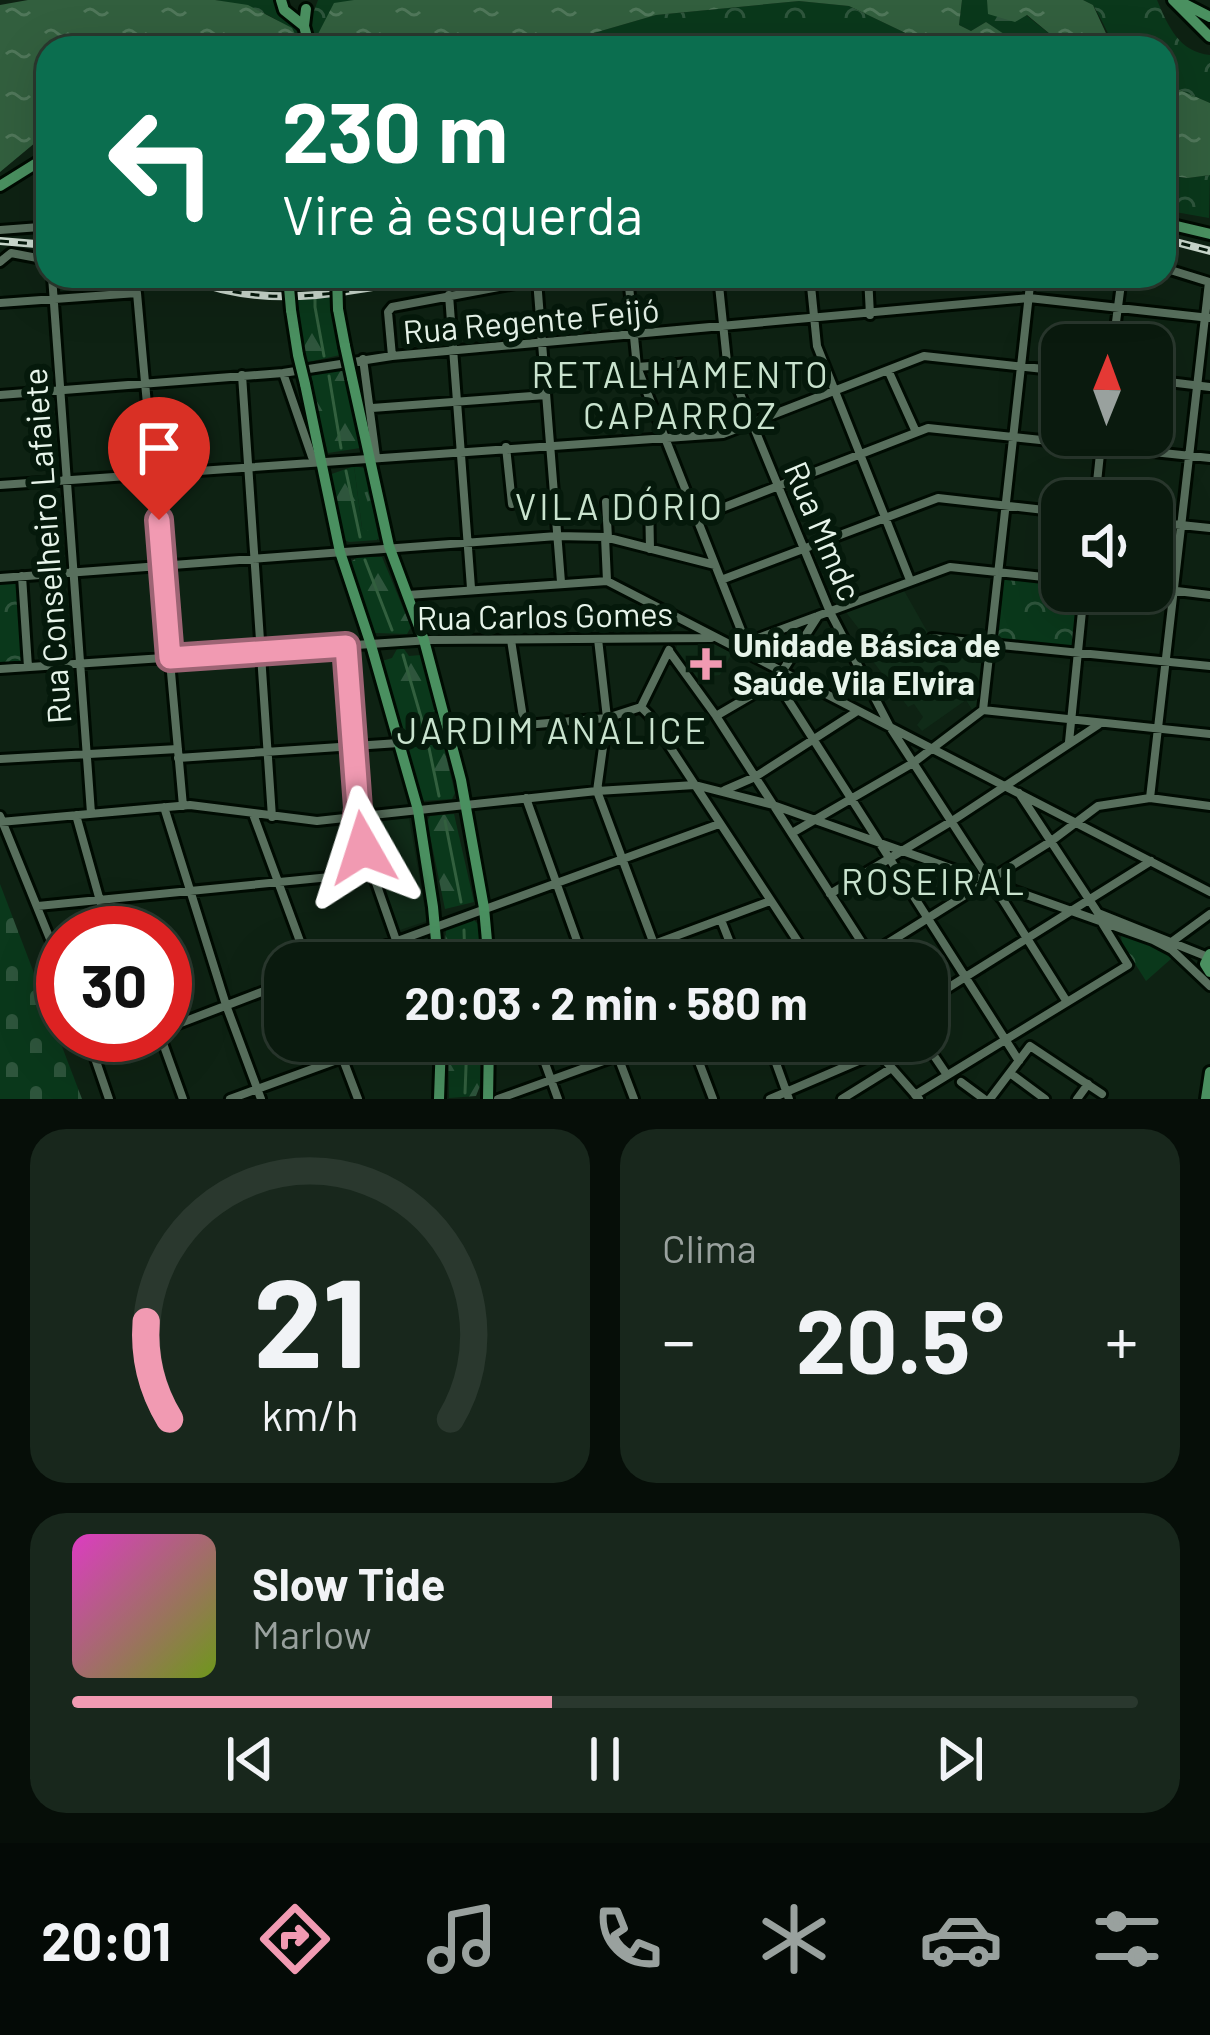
<!DOCTYPE html>
<html lang="pt">
<meta charset="utf-8">
<style>
body{margin:0;font-family:Barlow,sans-serif;background:#18271c;color:#f1f3f6;height:100vh;display:flex;flex-direction:column;font-size:45px;white-space:nowrap}
*{box-sizing:border-box;margin:0}
p{font-size:39px;color:#99a19e}
.icon{flex:none;width:66px;height:66px;fill:none;stroke:currentColor;stroke-width:2;stroke-linecap:round;stroke-linejoin:round}
.map{position:relative;height:1099px;overflow:hidden}
.sheet{display:flex;flex-direction:column;gap:30px;padding:30px;background:#060e08;flex:1}
.sheet>*{flex:none}
.top-card{position:absolute;left:36px;top:36px;width:1140px;height:252px;border-radius:36px;box-shadow:0 12px 48px #0002,0 0 0 3px #2a382e;background:#0b6e4f;color:#fff;overflow:hidden}
.needle{width:78px;rotate:1deg}
.fabs{position:absolute;left:1041px;top:324px;display:grid;gap:24px}
.fabs a{display:grid;place-items:center;width:132px;height:132px;border-radius:24px;background:#0a1a0e;box-shadow:0 12px 48px #0002,0 0 0 3px #2a382e;font-size:60px}
.speed{position:absolute;left:36px;top:906px;display:flex;gap:24px;font-size:60px;font-weight:700;text-align:center}
.speed>*{display:grid;place-content:center;width:156px;height:156px;border-radius:50%;background:#0a1a0e;box-shadow:0 12px 48px #0002,0 0 0 3px #2a382e;line-height:1}
.speed .limit{border:18px solid #d22;background:#fff;color:#111}
.pin{position:absolute;display:grid;place-items:center;width:102px;height:102px;color:#fff;margin:-123px -51px;border-radius:50% 50% 50% 0;rotate:-45deg;box-shadow:0 0 12px #0007}
.pin .icon{rotate:45deg}
.me{position:absolute;width:132px;margin:-66px;rotate:354deg;stroke-linejoin:round;filter:drop-shadow(0 0 9px #0008)}
.turn{display:flex;align-items:center;gap:42px;height:252px;padding:0 48px;font-size:54px}
.turn .icon{width:156px;height:156px;stroke-width:2.5}
.turn b{display:block;font-size:84px;line-height:102px}
.big{font-size:90px;font-weight:700;line-height:1.1}
.sheet .tile{flex:1;display:flex;flex-direction:column;justify-content:center;gap:18px;min-width:0;padding:0 42px;border-radius:36px;background:#18271c}
.sheet .dial{align-items:center;gap:0}
.dial svg{height:312px;overflow:visible;fill:none;stroke:#2a382e;stroke-width:7;stroke-linecap:round;text-anchor:middle}
.dial text{fill:#f1f3f6;stroke:none}
.song{display:flex;align-items:center;gap:36px}
.cover{width:144px;height:144px;border-radius:18px;background:linear-gradient(135deg,hsl(310 70% 55%),hsl(80 70% 35%))}
.played{height:12px;border-radius:6px;background:linear-gradient(90deg,#f19ab2 45%,#2a382e 45%)}
.keys{display:flex;justify-content:space-around;direction:ltr}
.heat{display:flex;justify-content:space-between;align-items:center;font-size:66px;direction:ltr}
.sheet .tiles{flex:1;display:grid;gap:30px;grid-template-columns:1fr 1fr}
.tile:last-child{grid-column:span 2}
.trip{position:absolute;left:264px;top:942px;width:684px;height:120px;border-radius:36px;background:#0a1a0e;box-shadow:0 12px 48px #0002,0 0 0 3px #2a382e;font-weight:700;line-height:120px;text-align:center}
.tab-bar{display:flex;height:192px;justify-content:space-around;align-items:center;background:#040a06;color:#99a19e}
.tab-bar .icon{width:84px;height:84px}
.tab-bar .selected{color:#f19ab2}
.tab-bar b{font-size:54px;color:#f1f3f6}
.map>svg:first-child{display:block}
.built{fill:#102b18}
.grass{fill:url(#grass-tufts)}
.forest{fill:url(#forest-firs)}
.cemetery{fill:url(#cemetery-stones)}
.park{fill:url(#park-crowns)}
.water{fill:url(#water-ripples)}
.lines{fill:none;stroke-linecap:round;stroke-linejoin:round}
.stream{stroke:#325f3e;stroke-width:3}
.minor-casing{stroke:#000b02;stroke-width:14}
.major-casing{stroke:#000b02;stroke-width:16}
.minor{stroke:#586f5d;stroke-width:8}
.major{stroke:#4a9060;stroke-width:10}
.rail-casing{stroke:#cad8cd;stroke-width:8}
.rail{stroke:#05190b;stroke-width:3;stroke-dasharray:9;stroke-linecap:butt}
.major-bridge-casing{stroke:#000b02;stroke-width:16;stroke-linecap:butt}
.major-bridge{stroke:#4a9060;stroke-width:10}
.route-casing{stroke:#9d6474;stroke-width:30}
.route{stroke:#f19ab2;stroke-width:21}
.poi-dot{fill:#f19ab2;stroke:#05190b;stroke-width:4.5}
.labels{text-anchor:middle;stroke-width:12;stroke-linejoin:round;paint-order:stroke}
.street-label{font-size:33px;fill:#e7f4ea;stroke:#05190b}
.poi-label{font-size:33px;font-weight:bold;fill:#e7f4ea;stroke:#05190b;text-anchor:start}
.neighbourhood-label{font-size:36px;letter-spacing:3px;fill:#c9e3ce;stroke:#05190b}
</style>
<div class="map">
<svg width="1210" height="1099" viewBox="0 0 1210 1099">
<defs>
<pattern id="grass-tufts" width="24" height="20" patternUnits="userSpaceOnUse" patternTransform="scale(3)"><rect width="24" height="20" fill="#0a381b"/><path d="M3 7l-1-3M5 7V3M7 7l1-3M15 17l-1-3M17 17v-4M19 17l1-3" fill="none" stroke="#2e553c"/></pattern>
<pattern id="forest-firs" width="22" height="20" patternUnits="userSpaceOnUse" patternTransform="scale(3)"><rect width="22" height="20" fill="#0a381b"/><path d="M5 1l3.5 6h-7zM16 11l3.5 6h-7z" fill="#2e553c"/></pattern>
<pattern id="cemetery-stones" width="16" height="16" patternUnits="userSpaceOnUse" patternTransform="scale(3)"><rect width="16" height="16" fill="#0a381b"/><path d="M2 7V4a2 2 0 0 1 4 0v3zM10 15v-3a2 2 0 0 1 4 0v3z" fill="#2e553c"/></pattern>
<pattern id="park-crowns" width="20" height="18" patternUnits="userSpaceOnUse" patternTransform="scale(3)"><rect width="20" height="18" fill="#0a381b"/><path d="M2 6a3 3 0 1 1 6 0M12 15a3 3 0 1 1 6 0" fill="none" stroke="#2e553c"/></pattern>
<pattern id="water-ripples" width="26" height="14" patternUnits="userSpaceOnUse" patternTransform="scale(3)"><rect width="26" height="14" fill="#325f3e"/><path d="M2 4q2-2 4 0t4 0M15 11q2-2 4 0t4 0" fill="none" stroke="#50775a"/></pattern>
</defs>
<rect width="100%" height="100%" fill="#0e2213"/>
<!-- built -->
<path class="built" d="M774,39l56,1 1,8h-102z
M902,587l30,53 55,7 -6,61 -7,5 -8,-13 -44,31 -5,-6 6,-8 -9,-13 -6,3 -6,-8 4,-4 -3,-5 -6,3 -41,-54 6,-6 -17,-22z
M711,641l21,12 -12,22 -24,3 -20,-28 1,-5z
M409,818l18,103 -30,10 -36,-109z"/>
<!-- grass -->
<path class="grass" d="M354,466l10,2 2,5 13,67 -17,-12z"/>
<!-- forest -->
<path class="forest" d="M962,0h25l2,14 37,1 41,33h-59l4,-8 -26,-18 -15,9 -12,-6z
M332,296l8,59 -36,8 -11,-66z
M339,369l4,2 17,77 -32,5 -19,-74 5,-7z
M354,466l8,62 15,7v5l-28,2 -7,-3 -13,-64z
M358,557h24l29,70 -4,7 -32,-1 -26,-70z
M397,649h7l5,7 12,-1 20,71c-9,9 -25,12 -37,6l-22,-71 10,-3z
M443,744l12,49 -3,6 -31,2 -14,-50 7,-6z
M454,814l20,88 -29,7 -18,-88 3,-5z
M472,918l7,7 3,38h-38l2,-34z
M448,1041h33l-1,45 -4,10 -27,2z"/>
<!-- cemetery -->
<path class="cemetery" d="M0,884l82,215h-82z"/>
<!-- park -->
<path class="park" d="M215,0h59c10,22 22,21 30,48 -19,-32 -52,-42 -89,-48z
M318,0h36l-36,34 4,14h-5l-8,-23z
M1083,0h74c11,26 22,52 53,55v48l-46,-20v-35c-62,0 -42,6 -71,-43z
M799,1l50,5 88,42h-78l-20,-12 -63,-2 -98,14h-136l114,-33z
M1164,175l24,3 22,-3 -1,43 -45,-8z
M1003,577l59,6v8h18l-6,54 -6,3 -69,-8 -5,-5z
M25,580l8,82 -33,1v-82z
M807,627l-27,37 -30,-14v-3z
M1125,936l34,12 13,10 -26,23 -24,-38 -1,-7z"/>
<!-- water -->
<path class="water" d="M28,0h187l33,5 44,23 10,20h-254v84l-48,40v-167z
M354,0h608l-3,25 12,6 15,-9 27,18 -5,8h-71l-88,-42 -50,-5 -143,14 -114,33h-220l-4,-14 16,-31z
M987,0h96l10,5 17,37 7,6h-50l-40,-33 -12,7 -27,-8z
M1164,83l46,20v72l-22,3 -24,-3z"/>
<g class="lines">
<!-- stream -->
<path class="stream" d="M315,276v31l9,49
M329,376l12,72
M346,471l14,66
M365,560l27,70
M403,655l22,76
M429,748l10,48
M445,821l16,81
M464,930l1,33
M465,1093l2,-52"/>
<!-- minor casing -->
<g class="minor-casing">
<path id="minor" d="M838,40l1,8
M0,230l40,-3 8,-5 -2,-63
M0,262l11,-9 37,7
M52,276l39,537
M628,276l9,91 109,276
M718,276l9,86 103,250 60,115 111,171
M810,276l7,70 93,234
M868,276l2,39
M537,280l24,302
M449,295l22,293
M0,303l137,-10 46,513
M1113,345l9,-69
M392,356l-4,-44 4,-5 166,-31
M363,359l13,98
M637,367l53,-4
M888,370l28,62
M283,373l29,84 10,5
M242,375l30,442
M1152,380l58,7
M0,395l283,-22 109,-17 637,-58 181,20
M372,408l174,-13
M506,447l6,57
M0,485l723,-51 201,-78 138,15
M649,498l1,51
M1095,501l7,-66
M606,502l2,36
M696,518l232,-90 282,30
M1152,522l58,6
M605,537l2,44
M22,576l6,91
M0,578l557,-42 48,1 110,28
M721,580l217,-82 124,14
M1152,588l58,7
M408,595l199,-14 603,311
M932,638l278,28
M598,639l9,79 -10,73 64,172
M511,640l13,84
M742,644l208,-77 112,12
M346,646l12,162 -3,15 49,140
M669,651l47,65 159,247
M0,669l430,-29 281,-2
M776,681l243,380
M641,707l8,8 163,248
M641,707l28,-57
M983,710l48,-434
M716,716l60,-35 42,-65
M1069,742l15,-151
M178,758l221,-15 56,-12 152,-13 34,-11
M0,759l178,-10
M725,790l30,-13 101,-65
M1019,793l79,120 110,44
M526,798l59,165
M1150,798l59,-516 -45,-14
M164,807l62,198 35,94
M253,814l55,149
M76,815l33,118
M0,816l63,155
M0,822l190,-17 127,16 280,-30 98,-6 78,20 380,135 19,10 38,36
M792,833l121,-70 70,-53 227,24
M830,894l122,-73 146,-96
M1001,897l66,105
M38,906l333,-33
M721,920l17,43
M1173,941l37,-27
M337,963l382,-139
M603,963l167,-62
M856,963l194,-121 48,-36 52,-8 60,8
M927,1001l224,-140
M165,1029l120,-46
M87,1035l22,64
M160,1035l23,64
M336,1041l22,58
M537,1041l21,58
M612,1041l22,58
M691,1041l22,58
M768,1041l21,58
M868,1041l51,58
M924,1041l23,34
M95,1054l52,-19
M1010,1073l35,26
M961,1082l23,17
M915,1095l213,-130 -26,-42
M230,1099l159,-58
M498,1099l161,-58
M770,1099l107,-46
M842,1099l48,-30
M990,1099l40,-53 72,48
M1077,1099l11,-15"/>
</g>
<!-- major casing -->
<g class="major-casing">
<path id="major" d="M281,0l3,10 20,16
M1173,0l37,37
M1181,2l29,15
M306,9l-2,17 6,22
M0,186l48,-30
M1164,223l46,11
M338,309l7,37
M291,310l7,45
M352,378l37,168 35,94 37,140 23,128 5,55
M305,384l35,168 31,93 47,165 15,97 5,56
M1210,954l-5,10 5,8
M439,1099l2,-58
M488,1099l1,-58
M1206,1099l4,-27"/>
</g>
<!-- minor -->
<use href="#minor" class="minor"/>
<!-- major -->
<use href="#major" class="major"/>
<!-- rail casing -->
<g class="rail-casing">
<path id="rail" d="M1164,239l46,12
M0,241l48,4
M181,276c15,5 30,11 45,14 69,16 140,-2 207,-14"/>
</g>
<!-- rail -->
<use href="#rail" class="rail"/>
<!-- major-bridge casing -->
<g class="major-bridge-casing">
<path id="major-bridge" d="M288,276l3,34
M337,276l1,33
M345,346l7,32
M298,355l7,29"/>
</g>
<!-- major-bridge -->
<use href="#major-bridge" class="major-bridge"/>
</g>
<g class="lines">
<!-- route casing -->
<g class="route-casing">
<path id="route" d="M159,520l11,138 176,-12 12,162 -2,15 7,25"/>
</g>
<!-- route -->
<use href="#route" class="route"/>
</g>
<!-- markers -->
<path class="poi-dot" d="M700 646h12v12h12v12h-12v12h-12v-12h-12v-12h12z"/>
<g class="labels">
<!-- street labels -->
<g class="street-label">
<text transform="translate(531 321) rotate(-5)" y="12">Rua Regente Feijó</text>
<text transform="translate(823 531) rotate(67)" y="12">Rua Mmdc</text>
<text transform="translate(47 546) rotate(-94)" y="12">Rua Conselheiro Lafaiete</text>
<text transform="translate(545 616) rotate(-1)" y="12">Rua Carlos Gomes</text>
</g>
<!-- poi labels -->
<g class="poi-label">
<text x="733" y="657">Unidade Básica de<tspan x="733" dy="38">Saúde Vila Elvira</tspan></text>
</g>
<!-- neighbourhood labels -->
<g class="neighbourhood-label">
<text x="681" y="388">RETALHAMENTO<tspan x="681" dy="41">CAPARROZ</tspan></text>
<text x="620" y="520">VILA DÓRIO</text>
<text x="553" y="744">JARDIM ANALICE</text>
<text x="934" y="895">ROSEIRAL</text>
</g>
</g>
</svg>
<div class="fabs">
<a><svg class="needle" viewBox="-14 -14 28 28"><path d="M0-13l5 13h-10z" fill="#e53935"/><path d="M0 13l5-13h-10z" fill="#99a19e"/></svg></a>
<a><svg class="icon" aria-label="sound" viewBox="0 0 24 24"><path d="M4 9h4l5-4v14l-5-4H4zM17 9q2 3 0 6"/></svg></a>
</div>
<div class="speed"><div class="limit">30</div></div>
<div class="pin" style="left:159px;top:520px;background:#d93025"><svg class="icon" aria-label="arrive" viewBox="0 0 24 24"><path d="M6 21V4h12l-3 4 3 4H6"/></svg></div>
<svg class="me" style="left:363px;top:848px" viewBox="-20 -20 40 40"><path d="M0-17L14 15 0 8-14 15z" fill="#f19ab2" stroke="#fff" stroke-width="4"/></svg>
<div class="trip">20:03 · 2 min · 580 m</div>
<div class="top-card">
<div class="turn"><svg class="icon" aria-label="left" viewBox="0 0 24 24"><path d="M17 20v-9H6M10 6l-5 5 5 5"/></svg><div><b>230 m</b>Vire à esquerda</div></div>
</div>
</div>
<section class="sheet">
<div class="tiles">
<div class="tile dial"><svg viewBox="0 0 100 80">
<path d="M14 69A42 42 0 1 1 86 69"/>
<path d="M14 69A42 42 0 0 1 8 44" stroke="#f19ab2"/>
<text x="50" y="56" font-size="32" font-weight="700">21</text>
<text x="50" y="72" font-size="11">km/h</text>
</svg></div>
<div class="tile"><p>Clima</p>
<div class="heat"><a>−</a><b class="big">20.5°</b><a>+</a></div>
</div>
<div class="tile">
<div class="song"><i class="cover"></i><div><b>Slow Tide</b><p>Marlow</p></div></div>
<div class="played"></div>
<div class="keys"><svg class="icon" aria-label="previous" viewBox="0 0 24 24"><path d="M18 5L8 12l10 7zM5 5v14"/></svg><svg class="icon" aria-label="pause" viewBox="0 0 24 24"><path d="M8 5v14M16 5v14"/></svg><svg class="icon" aria-label="next" viewBox="0 0 24 24"><path d="M6 5l10 7-10 7zM19 5v14"/></svg></div>
</div>
</div>
</section>
<nav class="tab-bar">
<b>20:01</b>
<svg class="icon selected" aria-label="directions" viewBox="0 0 24 24"><path d="M12 3l9 9-9 9-9-9zM9 14v-3h6M13 9l2 2-2 2"/></svg>
<svg class="icon" aria-label="music" viewBox="0 0 24 24"><path d="M9 18V5l10-2v13"/><circle cx="6" cy="18" r="3"/><circle cx="16" cy="16" r="3"/></svg>
<svg class="icon" aria-label="phone" viewBox="0 0 24 24"><path d="M5 4h4l2 5-3 2q2 4 5 5l2-3 5 2v4C11 20 4 13 5 4z"/></svg>
<svg class="icon" aria-label="climate" viewBox="0 0 24 24"><path d="M12 3v18M4 7l16 10M4 17L20 7"/></svg>
<svg class="icon" aria-label="car" viewBox="0 0 24 24"><path d="M5 17H2v-5l4-1 3-4h7l3 4 3 1v5h-3M9 17h6M6 11h13"/><circle cx="7" cy="17" r="2"/><circle cx="17" cy="17" r="2"/></svg>
<svg class="icon" aria-label="filters" viewBox="0 0 24 24"><path d="M4 7h16M4 17h16"/><circle cx="9" cy="7" r="2"/><circle cx="15" cy="17" r="2"/></svg>
</nav>
